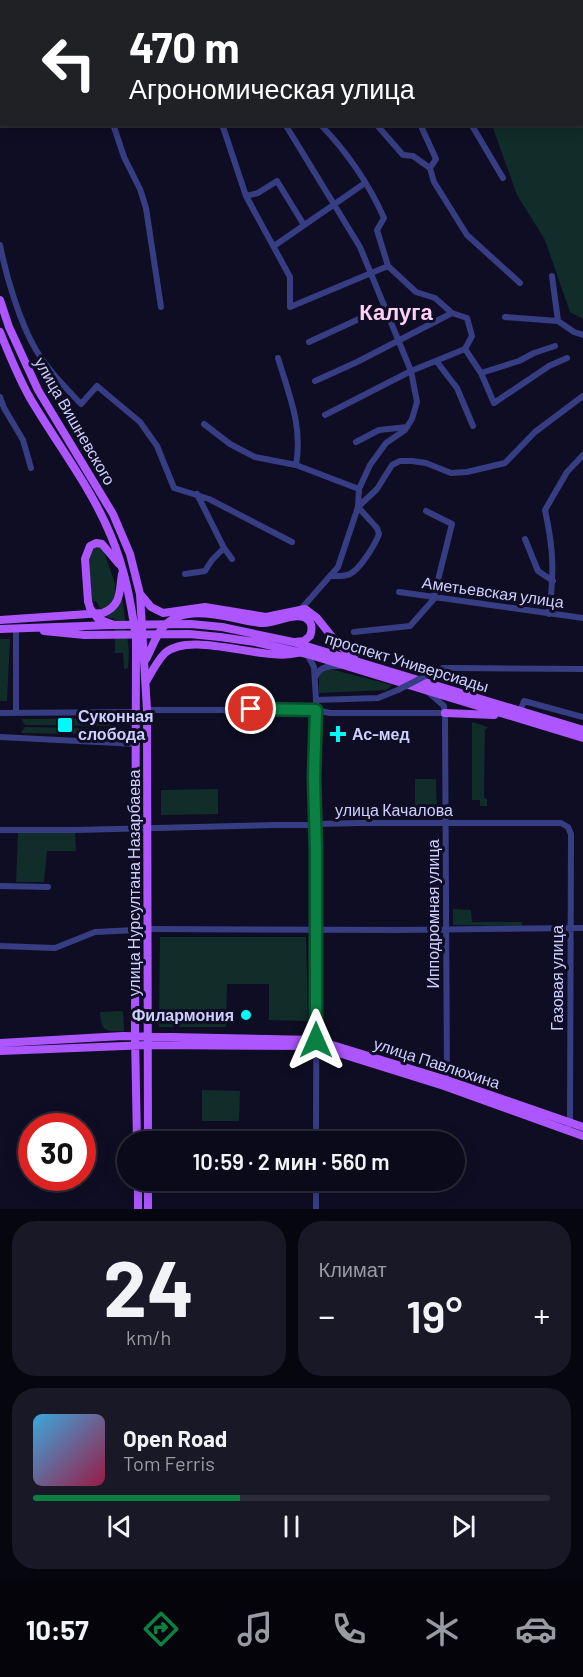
<!DOCTYPE html>
<html lang="ru">
<meta charset="utf-8">
<style>
body{margin:0;font-family:Barlow,sans-serif;background:#191827;color:#f1f3f6;height:100vh;display:flex;flex-direction:column;font-size:22px;white-space:nowrap}
*{box-sizing:border-box;margin:0}
p{font-size:20px;color:#9a9aa2}
.icon{flex:none;width:33px;height:33px;fill:none;stroke:currentColor;stroke-width:2;stroke-linecap:round;stroke-linejoin:round}
.map{position:relative;height:1209px;overflow:hidden}
.drawer{display:flex;flex-direction:column;gap:12px;padding:12px;background:#06060e;flex:1}
.drawer>*{flex:none}
.guide{position:absolute;left:0px;top:0px;width:584px;height:126px;box-shadow:0 3px 15px #0003,0 0 0 2px #2b2b39;background:#202124;color:#fff;overflow:hidden}
.speed{position:absolute;left:18px;top:1113px;display:flex;gap:12px;font-size:30px;font-weight:700;text-align:center}
.speed>*{display:grid;place-content:center;width:78px;height:78px;border-radius:50%;background:#0b0a1a;box-shadow:0 3px 15px #0003,0 0 0 2px #2b2b39;line-height:1}
.speed .limit{border:9px solid #d22;background:#fff;color:#111}
.pin{position:absolute;display:grid;place-items:center;width:51px;height:51px;color:#fff;margin:-26px;border:3px solid #fff;border-radius:50%;box-shadow:0 2px 6px #0007}
.me{position:absolute;width:66px;margin:-33px;rotate:0deg;stroke-linejoin:round;filter:drop-shadow(0 0 4px #0008)}
.turn{display:flex;align-items:center;gap:21px;height:126px;padding:0 30px;font-size:27px}
.turn .icon{width:78px;height:78px;stroke-width:2.5}
.turn b{display:block;font-size:42px;line-height:51px}
.big{font-size:45px;font-weight:600;line-height:1.1}
.drawer .tile{flex:1;display:flex;flex-direction:column;justify-content:center;gap:9px;min-width:0;padding:0 21px;border-radius:24px;background:#191827}
.drawer .dial{align-items:center;gap:0}
.dial b{font-size:78px;line-height:1}
.song{display:flex;align-items:center;gap:18px}
.cover{width:72px;height:72px;border-radius:9px;background:linear-gradient(135deg,hsl(200 70% 55%),hsl(340 70% 35%))}
.played{height:6px;border-radius:3px;background:linear-gradient(90deg,#0b8043 40%,#2b2b39 40%)}
.keys{display:flex;justify-content:space-around;direction:ltr}
.heat{display:flex;justify-content:space-between;align-items:center;font-size:33px;direction:ltr}
.drawer .tiles{flex:1;display:grid;gap:12px;grid-template-columns:1fr 1fr}
.tile:last-child{grid-column:span 2}
.trip{position:absolute;left:117px;top:1131px;width:348px;height:60px;border-radius:30px;background:#0b0a1a;box-shadow:0 3px 15px #0003,0 0 0 2px #2b2b39;font-weight:600;line-height:60px;text-align:center}
.tab-bar{display:flex;height:96px;justify-content:space-around;align-items:center;background:#04040a;color:#9a9aa2}
.tab-bar .icon{width:42px;height:42px}
.tab-bar .active{color:#0b8043}
.tab-bar b{font-size:27px;color:#f1f3f6}
.map>svg:first-child{display:block}
.green{fill:#102d29}
.lines{fill:none;stroke-linecap:round;stroke-linejoin:round}
.minor{stroke:#373d83;stroke-width:6}
.major{stroke:#ad56ff;stroke-width:8}
.minor-bridge{stroke:#373d83;stroke-width:6}
.major-bridge{stroke:#ad56ff;stroke-width:8}
.route-casing{stroke:#07532c;stroke-width:15}
.route{stroke:#0b8043;stroke-width:10}
.poi-dot{fill:#00faf8;stroke:#0f0d23;stroke-width:2}
.labels{text-anchor:middle;stroke-width:6;stroke-linejoin:round;paint-order:stroke}
.street-label{font-size:16px;fill:#cfcfff;stroke:#0f0d23}
.poi-label{font-size:16px;font-weight:bold;fill:#cfcfff;stroke:#0f0d23;text-anchor:start}
.district-label{font-size:22px;font-weight:bold;fill:#ffd1f3;stroke:#0f0d23}
</style>
<div class="map">
<svg width="583" height="1209" viewBox="0 0 583 1209">
<rect width="100%" height="100%" fill="#0f0d23"/>
<!-- green -->
<path class="green" d="M448,0h135v319l-13,-7 -25,-72 -28,-45 -25,-70 90,-1v-122z
M102,546l13,38v18l-11,7h-4l-3,-7 -7,-2 -3,-43 3,-9z
M122,596l7,55 -1,17 -4,1 -1,-16h-8l-1,-35h-5l-6,-4 14,-8z
M0,639h10l-3,62h-7z
M326,668l66,17 -5,5 -68,3v-19z
M118,718l-8,8 -85,-1 -4,-6z
M472,722l16,5 -3,3 -1,68 3,1v7h-7v-6h-8z
M25,727l85,2 6,6 -95,-2z
M415,779h21l1,35 -22,1z
M218,789v25l-57,1v-25z
M18,833h57l1,18h-29l-3,31h-28z
M453,909l18,1 1,12h50v4l-69,-1z
M160,937h146l2,84 -39,-1v-36h-42l-1,43h-67z
M123,1011l1,20c-18,1 -23,1 -24,-19z
M202,1090l38,1 -1,30h-37z"/>
<g class="lines">
<!-- minor -->
<path class="minor" d="M189,0l1,2
M294,0l1,2
M339,0l1,2
M398,0l1,2
M332,2l2,-2
M0,89l2,-1
M113,124l11,33 16,32 6,19 15,99
M222,124l24,72 44,81v30l98,-41
M285,124l75,123 51,124 6,31 -5,17 -7,11 -19,13 -16,22 -11,24 -1,18 -20,60 -37,42
M320,124c26,27 49,60 64,94l-7,12 11,36 28,26 19,6 17,15 15,5 5,18 -7,13
M376,124l27,31 10,1 17,12
M420,124l16,35 -6,9
M471,124l32,54
M430,168l4,14 33,53 53,48
M246,196l12,-3 19,-12 27,44
M0,245c6,31 20,78 36,105 12,20 29,37 45,54l16,-18 43,36 17,24 17,42 35,11 83,43
M274,246l91,-63
M552,276l6,45
M505,317l53,4
M558,321l16,11 9,3
M309,342l76,-35
M465,349l16,24 13,30 55,-37 18,-8
M278,358c11,37 25,68 18,107
M437,362l20,26 16,38
M481,373l38,-12 15,-8 21,-7
M315,381l42,-19 95,-49
M0,397l4,11 19,32 8,28
M325,415l86,-44 54,-22
M204,424l26,20 25,13 41,8 63,24
M356,442l23,-12 28,-3
M197,494l27,54 8,11
M525,539l13,32 15,10
M185,574l20,-3 7,-11 12,-12
M330,576c7,0 14,1 20,-2 10,-5 25,-29 29,-40l-2,-6 -19,-21 19,-18 15,-24 8,-4h12l14,2 25,10 16,-1 38,-9 30,-31 48,-36
M399,592l184,26
M549,614c5,-41 5,-63 -4,-104l22,-38 16,-17
M354,632l56,-6 23,-26 19,-76 -26,-13
M307,654l7,13 2,33 -2,78 3,72 -1,292
M427,675l16,-7h13l127,1
M316,676c4,-10 14,-10 24,-10
M428,692l16,14 1,13 2,361
M316,700l62,-2 20,-8
M147,710h169l14,3h115
M520,711l4,-10 59,16
M16,712v-83
M0,713l137,-1
M0,737l137,7
M0,830h76l284,-7h201l7,4 3,7 -1,287 -2,9
M0,886l48,1
M148,929l251,1 184,-2
M0,946l55,2 40,-16 41,-2
M316,1180v29"/>
<!-- major -->
<path class="major" d="M0,300l9,27 29,63 75,124 17,40 10,40 7,116 1,432
M0,332c9,22 18,45 30,66 27,46 61,89 81,138 14,33 20,67 25,102l-1,398 2,106
M141,595l10,12 12,6 42,-6 61,10 39,-8 12,9 20,25 17,15
M88,601l-3,-42 5,-13 6,-3 6,1 17,20
M0,620l103,-7c19,-8 16,-22 19,-39
M222,627l71,15 290,88
M0,629l112,-4
M44,631l41,4
M220,637l35,5 52,12 276,84
M146,659c5,-9 9,-21 15,-29 23,-31 70,-10 101,-7 14,1 28,-10 41,-6 9,3 10,11 7,19l-6,5 -9,1
M147,680c5,-9 11,-20 18,-27 27,-23 98,9 133,0
M445,713l49,2
M0,1043l123,-7 193,4 131,40 136,47
M0,1051l149,-6 167,1 128,40 139,50
M138,1180v29
M148,1209v-29"/>
<!-- minor-bridge -->
<path class="minor-bridge" d="M398,690l29,-15"/>
<!-- major-bridge -->
<path class="major-bridge" d="M88,601l2,7 8,11 16,6 77,-1 31,3
M85,635l104,-1 31,3"/>
</g>
<g class="lines">
<!-- route casing -->
<g class="route-casing">
<path id="route" d="M251,709l65,1 -2,68 2,72v190"/>
</g>
<!-- route -->
<use href="#route" class="route"/>
</g>
<!-- markers -->
<g class="poi-dot">
<rect x="57" y="717" width="16" height="16" rx="3"/>
<path d="M335 725h6v6h6v6h-6v6h-6v-6h-6v-6h6z"/>
<circle cx="246" cy="1015" r="6"/>
</g>
<g class="labels">
<!-- street labels -->
<g class="street-label">
<text transform="translate(75 421) rotate(60)" y="6">улица Вишневского</text>
<text transform="translate(493 592) rotate(8)" y="6">Аметьевская улица</text>
<text transform="translate(407 662) rotate(17)" y="6">проспект Универсиады</text>
<text x="394" y="816">улица Качалова</text>
<text transform="translate(134 883) rotate(-90)" y="6">улица Нурсултана Назарбаева</text>
<text transform="translate(433 914) rotate(-90)" y="6">Ипподромная улица</text>
<text transform="translate(557 978) rotate(-90)" y="6">Газовая улица</text>
<text transform="translate(437 1063) rotate(18)" y="6">улица Павлюхина</text>
</g>
<!-- poi labels -->
<g class="poi-label">
<text x="78" y="722">Суконная<tspan x="78" dy="18">слобода</tspan></text>
<text x="352" y="740">Ас-мед</text>
<text x="234" y="1021" text-anchor="end">Филармония</text>
</g>
<!-- district labels -->
<g class="district-label">
<text x="396" y="320">Калуга</text>
</g>
</g>
</svg>
<div class="speed"><div class="limit">30</div></div>
<div class="pin" style="left:251px;top:709px;background:#d93025"><svg class="icon" aria-label="arrive" viewBox="0 0 24 24"><path d="M6 21V4h12l-3 4 3 4H6"/></svg></div>
<svg class="me" style="left:316px;top:1040px" viewBox="-20 -20 40 40"><path d="M0-17L14 15 0 8-14 15z" fill="#0b8043" stroke="#fff" stroke-width="4"/></svg>
<div class="trip">10:59 · 2 мин · 560 m</div>
<div class="guide">
<div class="turn"><svg class="icon" aria-label="left" viewBox="0 0 24 24"><path d="M17 20v-9H6M10 6l-5 5 5 5"/></svg><div><b>470 m</b>Агрономическая улица</div></div>
</div>
</div>
<section class="drawer">
<div class="tiles">
<div class="tile dial"><b>24</b><p>km/h</p></div>
<div class="tile"><p>Климат</p>
<div class="heat"><a>−</a><b class="big">19°</b><a>+</a></div>
</div>
<div class="tile">
<div class="song"><i class="cover"></i><div><b>Open Road</b><p>Tom Ferris</p></div></div>
<div class="played"></div>
<div class="keys"><svg class="icon" aria-label="previous" viewBox="0 0 24 24"><path d="M18 5L8 12l10 7zM5 5v14"/></svg><svg class="icon" aria-label="pause" viewBox="0 0 24 24"><path d="M8 5v14M16 5v14"/></svg><svg class="icon" aria-label="next" viewBox="0 0 24 24"><path d="M6 5l10 7-10 7zM19 5v14"/></svg></div>
</div>
</div>
</section>
<nav class="tab-bar">
<b>10:57</b>
<svg class="icon active" aria-label="directions" viewBox="0 0 24 24"><path d="M12 3l9 9-9 9-9-9zM9 14v-3h6M13 9l2 2-2 2"/></svg>
<svg class="icon" aria-label="music" viewBox="0 0 24 24"><path d="M9 18V5l10-2v13"/><circle cx="6" cy="18" r="3"/><circle cx="16" cy="16" r="3"/></svg>
<svg class="icon" aria-label="phone" viewBox="0 0 24 24"><path d="M5 4h4l2 5-3 2q2 4 5 5l2-3 5 2v4C11 20 4 13 5 4z"/></svg>
<svg class="icon" aria-label="climate" viewBox="0 0 24 24"><path d="M12 3v18M4 7l16 10M4 17L20 7"/></svg>
<svg class="icon" aria-label="car" viewBox="0 0 24 24"><path d="M5 17H2v-5l4-1 3-4h7l3 4 3 1v5h-3M9 17h6M6 11h13"/><circle cx="7" cy="17" r="2"/><circle cx="17" cy="17" r="2"/></svg>
</nav>
